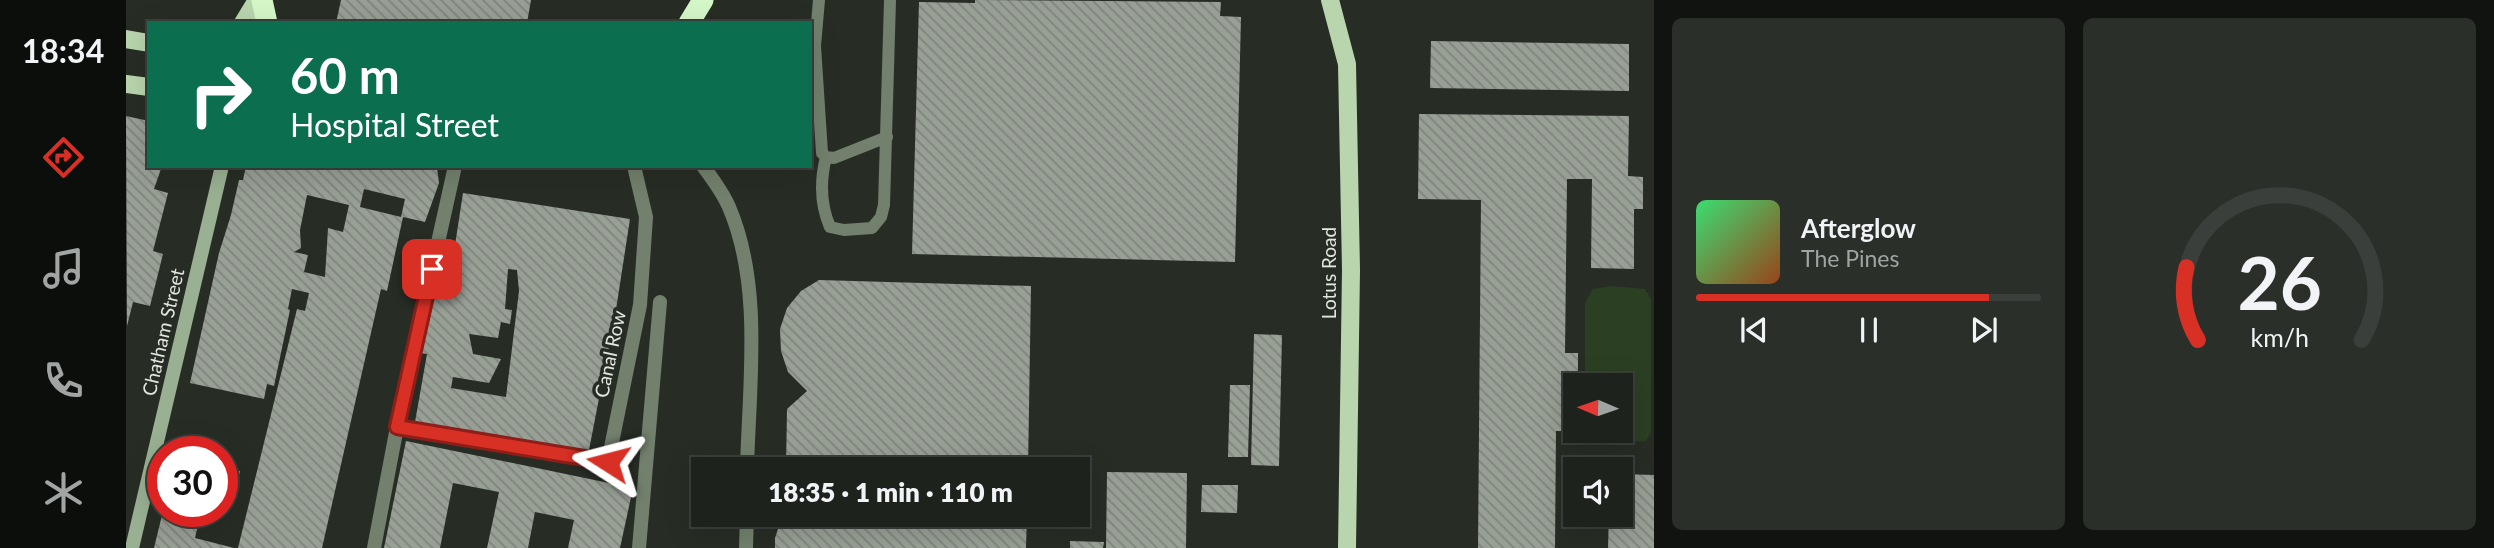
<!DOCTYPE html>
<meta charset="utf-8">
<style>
body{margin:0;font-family:Lato,sans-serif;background:#2a2f29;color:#f1f3f6;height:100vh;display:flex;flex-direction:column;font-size:26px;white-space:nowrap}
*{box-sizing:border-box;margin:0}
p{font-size:23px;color:#a0a4a3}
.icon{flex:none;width:38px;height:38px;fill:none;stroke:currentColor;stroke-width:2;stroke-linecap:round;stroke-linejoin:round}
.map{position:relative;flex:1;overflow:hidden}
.side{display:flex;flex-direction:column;gap:18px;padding:18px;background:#10130f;width:840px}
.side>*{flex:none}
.hud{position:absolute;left:21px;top:21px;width:665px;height:147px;border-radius:0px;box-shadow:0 7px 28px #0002,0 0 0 2px #3b3f3b;background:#0b6e4f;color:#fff;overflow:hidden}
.needle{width:46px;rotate:272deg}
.tools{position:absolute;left:1437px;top:373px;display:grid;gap:14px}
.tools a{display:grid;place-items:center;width:70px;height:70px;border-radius:0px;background:#1d221c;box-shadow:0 7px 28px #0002,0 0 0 2px #3b3f3b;font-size:35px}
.speed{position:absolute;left:21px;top:436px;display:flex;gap:14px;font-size:35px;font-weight:700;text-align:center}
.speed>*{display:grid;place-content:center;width:91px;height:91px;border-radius:50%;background:#1d221c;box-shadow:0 7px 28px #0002,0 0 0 2px #3b3f3b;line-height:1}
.speed .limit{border:10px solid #d22;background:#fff;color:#111}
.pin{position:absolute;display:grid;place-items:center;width:60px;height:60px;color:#fff;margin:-30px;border-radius:14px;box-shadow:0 4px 10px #0006}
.me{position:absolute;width:77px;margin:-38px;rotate:279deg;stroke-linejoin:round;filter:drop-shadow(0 0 5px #0008)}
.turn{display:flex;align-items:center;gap:24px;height:147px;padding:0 28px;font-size:32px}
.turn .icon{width:91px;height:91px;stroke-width:2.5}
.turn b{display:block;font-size:49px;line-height:60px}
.side .widget{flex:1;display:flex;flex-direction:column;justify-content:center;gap:10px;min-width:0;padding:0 24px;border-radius:10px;background:#2a2f29}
.side .dial{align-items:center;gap:0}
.dial svg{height:182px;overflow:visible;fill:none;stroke:#3b3f3b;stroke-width:7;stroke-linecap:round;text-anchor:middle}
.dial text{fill:#f1f3f6;stroke:none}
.song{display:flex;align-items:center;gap:21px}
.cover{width:84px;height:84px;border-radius:10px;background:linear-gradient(135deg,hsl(140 70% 55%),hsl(20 70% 35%))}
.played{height:7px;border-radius:4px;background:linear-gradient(90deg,#d93025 85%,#3b3f3b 85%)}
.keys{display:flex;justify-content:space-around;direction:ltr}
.side .tiles{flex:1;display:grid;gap:18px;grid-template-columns:repeat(2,1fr)}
.trip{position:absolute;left:565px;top:457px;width:399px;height:70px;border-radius:0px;background:#1d221c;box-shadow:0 7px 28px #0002,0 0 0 2px #3b3f3b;font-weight:800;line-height:70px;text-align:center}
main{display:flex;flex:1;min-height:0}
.tab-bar{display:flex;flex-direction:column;width:126px;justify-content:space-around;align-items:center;background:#0c0e0b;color:#a0a4a3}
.tab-bar .icon{width:49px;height:49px}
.tab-bar .current{color:#d93025}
.tab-bar b{font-size:32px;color:#f1f3f6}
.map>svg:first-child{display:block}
.green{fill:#2b3f23}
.building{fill:url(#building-back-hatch);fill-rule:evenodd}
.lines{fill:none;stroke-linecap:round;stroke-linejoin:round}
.lane{stroke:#72806d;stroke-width:12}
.street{stroke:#72806d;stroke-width:14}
.secondary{stroke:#99b092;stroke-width:14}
.primary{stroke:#b8d5ae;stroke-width:18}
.highway{stroke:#d4f7c8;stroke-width:21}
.route-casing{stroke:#8d1f18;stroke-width:18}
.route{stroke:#d93025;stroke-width:12}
.labels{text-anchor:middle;stroke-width:7;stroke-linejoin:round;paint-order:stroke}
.street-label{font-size:19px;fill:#e3e6e1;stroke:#272d25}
</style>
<main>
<nav class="tab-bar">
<b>18:34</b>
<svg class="icon current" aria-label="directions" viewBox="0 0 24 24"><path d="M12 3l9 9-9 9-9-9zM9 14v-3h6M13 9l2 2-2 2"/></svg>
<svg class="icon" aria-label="music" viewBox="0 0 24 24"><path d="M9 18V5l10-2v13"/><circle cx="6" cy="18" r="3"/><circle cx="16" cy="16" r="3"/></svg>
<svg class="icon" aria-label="phone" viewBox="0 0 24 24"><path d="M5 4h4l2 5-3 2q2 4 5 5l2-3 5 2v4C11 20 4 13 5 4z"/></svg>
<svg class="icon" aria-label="climate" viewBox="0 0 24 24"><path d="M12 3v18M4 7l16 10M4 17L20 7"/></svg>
</nav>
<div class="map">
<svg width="1528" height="548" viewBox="0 0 1528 548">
<defs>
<pattern id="building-back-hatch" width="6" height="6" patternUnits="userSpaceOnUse" patternTransform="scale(1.75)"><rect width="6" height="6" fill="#989f95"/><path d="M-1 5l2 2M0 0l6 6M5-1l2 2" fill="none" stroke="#7f847d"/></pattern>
</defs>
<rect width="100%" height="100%" fill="#272d25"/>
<!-- green -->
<path class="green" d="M1486,286l33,3 6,10v133l-5,9 -62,2v-12l36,-1v-45h-35v-82l8,-14z"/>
<!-- building -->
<path class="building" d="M215,0h190l-4,23h-191z
M849,0l246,2 -1,14 21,1 -6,245 -323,-8 7,-252 56,1z
M1305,41l198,3v47l-199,-3z
M1293,114l210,2 -1,60 15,1v32h-9v60l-43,-1 1,-89h-25l-2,174h13v32h-3v24h-7v22h-12l-1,117h-77l3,-348 -63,-1z
M0,116l23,5v45h13l-8,23 14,4 -15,58 10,3 -13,52 -17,-4 -6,24z
M120,166h180l11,2 2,15 -14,39 -22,-5 -16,74 -6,-2 -59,259h-84l59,-239 8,2 4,-18 -17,-4 -4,20 2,1 -16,76 -7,-2 -3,15 -74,-16 29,-130 12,-38 8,-35h4zM238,189l41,10 -4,18 -41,-10zM181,195l42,10 -6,27 -15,-4 -3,49 -21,-5 4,-17 -14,-3 7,-4 -1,-18z
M337,193l167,26 -15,97 -26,134 -174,-28 12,-68 -8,-1 9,-56 7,1 9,-24 4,-30 7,1zM382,269l9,1 2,21 -13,106 -55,-9 2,-11 36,6 12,-24 -28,-5 -4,-20 29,4 3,-16 9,2 2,-14 -7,-1z
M693,280l212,6 -3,183h-242l1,-60 20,-18 -19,-19 -7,-21 -1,-22 7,-21 14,-17z
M1128,334l28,1 -3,131 -28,-1z
M1104,385h20l-2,72h-20z
M280,441l227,47 -13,60h-52l6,-28 -39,-8 -7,36h-41l12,-56 -46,-9 -13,65h-56z
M96,468l18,3 -8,35 -10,-2z
M981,472l80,1 -1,75h-80z
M1494,474l34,1v73h-46l1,-34h11z
M1076,485h36l-1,28 -36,-1z
M37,511h38l-6,27 39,10h-80z
M657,514h244l-1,34h-251v-10z
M944,541l34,1 -1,6h-33z"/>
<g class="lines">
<!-- lane -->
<path class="lane" d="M693,0l-4,46 7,107 4,4 8,1 53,-21
M700,157c-6,24 -6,47 4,70l14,3 28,-2 9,-11 3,-12 6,-205"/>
<!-- street -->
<path class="street" d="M577,166c9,12 20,27 26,41 34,79 20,178 18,262
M271,427l211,35 32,-157 6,-88 -12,-51
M248,548l23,-121 58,-261
M513,548l21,-246
M620,548l1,-34"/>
<!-- secondary -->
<path class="secondary" d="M6,548l90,-382"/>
<!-- primary -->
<path class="primary" d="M1204,0l17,64 4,206 -4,278
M117,23l14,-23
M0,39l23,4
M0,84l23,3"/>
<!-- highway -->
<path class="highway" d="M136,0l5,23
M563,23l14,-23"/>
</g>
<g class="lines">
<!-- route casing -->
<g class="route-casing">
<path id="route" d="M306,269l-35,158 211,35"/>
</g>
<!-- route -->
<use href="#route" class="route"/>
</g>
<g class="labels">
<!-- street labels -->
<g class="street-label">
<text transform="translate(1203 273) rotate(-90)" y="7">Lotus Road</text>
<text transform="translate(37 332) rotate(-77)" y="7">Chatham Street</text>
<text transform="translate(484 354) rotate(-78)" y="7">Canal Row</text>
</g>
</g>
</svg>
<div class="tools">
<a><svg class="needle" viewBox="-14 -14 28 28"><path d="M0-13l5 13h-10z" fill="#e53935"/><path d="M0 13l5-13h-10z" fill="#a0a4a3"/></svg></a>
<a><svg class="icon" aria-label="sound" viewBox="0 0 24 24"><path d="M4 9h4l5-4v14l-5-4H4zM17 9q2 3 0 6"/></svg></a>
</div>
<div class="speed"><div class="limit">30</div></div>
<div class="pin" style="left:306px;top:269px;background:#d93025"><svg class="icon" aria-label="arrive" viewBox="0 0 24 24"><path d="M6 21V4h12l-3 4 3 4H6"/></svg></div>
<svg class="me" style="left:482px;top:462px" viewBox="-20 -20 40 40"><path d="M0-17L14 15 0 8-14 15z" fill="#d93025" stroke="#fff" stroke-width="4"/></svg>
<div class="trip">18:35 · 1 min · 110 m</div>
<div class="hud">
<div class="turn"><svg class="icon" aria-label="right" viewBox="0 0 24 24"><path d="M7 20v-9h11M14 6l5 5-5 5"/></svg><div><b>60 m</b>Hospital Street</div></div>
</div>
</div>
<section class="side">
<div class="tiles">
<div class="widget">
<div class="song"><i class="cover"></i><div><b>Afterglow</b><p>The Pines</p></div></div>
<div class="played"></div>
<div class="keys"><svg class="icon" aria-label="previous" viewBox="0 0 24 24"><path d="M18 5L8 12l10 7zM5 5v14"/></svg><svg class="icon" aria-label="pause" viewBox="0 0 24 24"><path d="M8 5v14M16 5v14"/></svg><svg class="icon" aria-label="next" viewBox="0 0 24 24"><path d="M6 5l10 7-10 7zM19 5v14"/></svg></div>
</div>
<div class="widget dial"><svg viewBox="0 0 100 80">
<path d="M14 69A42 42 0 1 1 86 69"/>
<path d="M14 69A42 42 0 0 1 9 37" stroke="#d93025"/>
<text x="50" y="56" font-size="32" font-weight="700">26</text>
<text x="50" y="72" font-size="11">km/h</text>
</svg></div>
</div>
</section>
</main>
